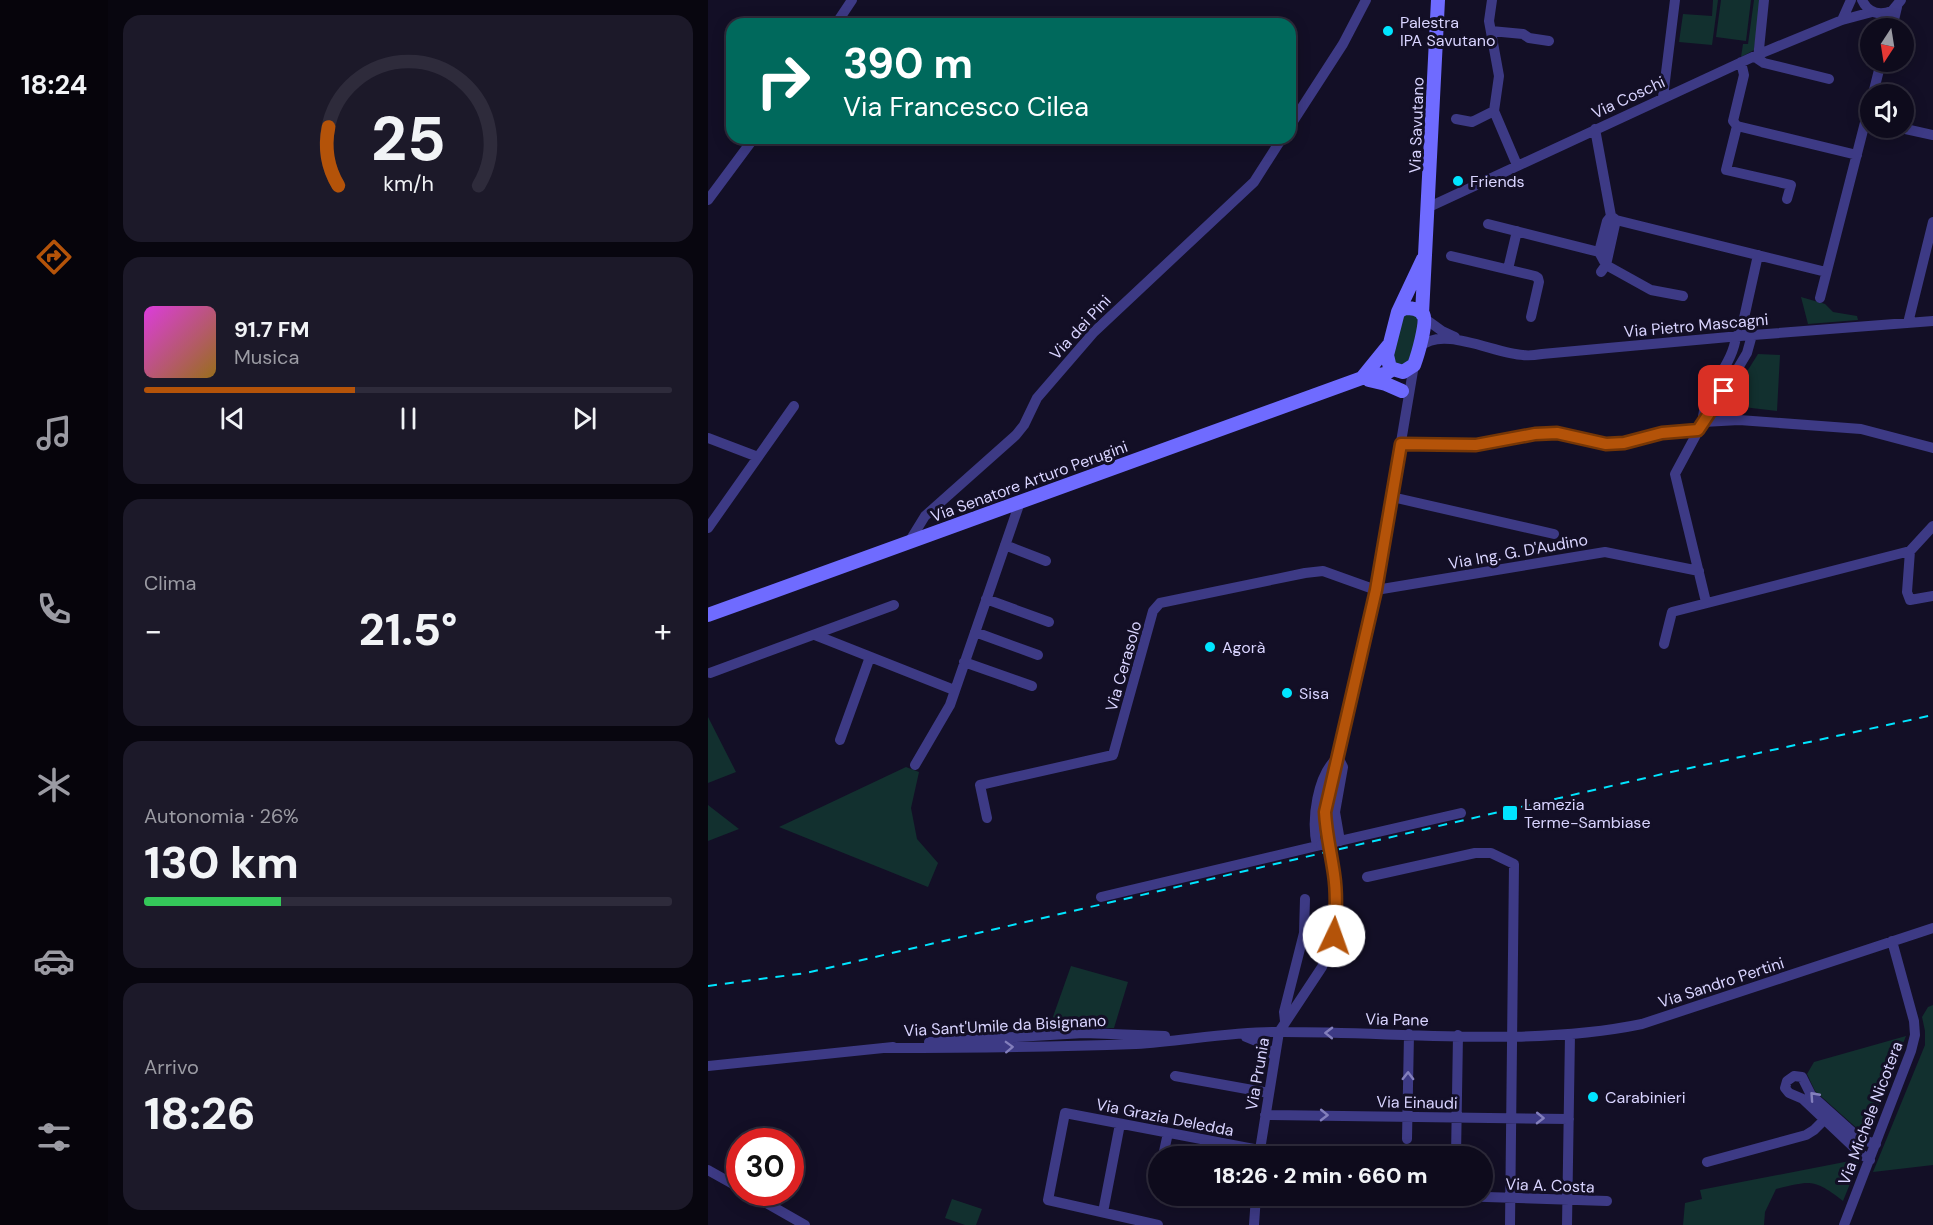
<!DOCTYPE html>
<html lang="it">
<meta charset="utf-8">
<style>
body{margin:0;font-family:"DM Sans",sans-serif;background:#1c1929;color:#f1f3f6;height:100vh;display:flex;flex-direction:column;font-size:22px;white-space:nowrap}
*{box-sizing:border-box;margin:0}
p{font-size:20px;color:#9b9ba3}
.icon{flex:none;width:33px;height:33px;fill:none;stroke:currentColor;stroke-width:2;stroke-linecap:round;stroke-linejoin:round}
.map{position:relative;flex:1;overflow:hidden}
.side{display:flex;flex-direction:column;gap:15px;padding:15px;background:#08060f;width:600px}
.side>*{flex:none}
.top-card{position:absolute;left:18px;top:18px;width:570px;height:126px;border-radius:18px;box-shadow:0 3px 15px #0003,0 0 0 2px #2e2b3b;background:#00695c;color:#fff;overflow:hidden}
.needle{width:39px;rotate:192deg}
.controls{position:absolute;left:1152px;top:18px;display:grid;gap:12px}
.controls a{display:grid;place-items:center;width:54px;height:54px;border-radius:50%;background:#0e0b1c;box-shadow:0 3px 15px #0003,0 0 0 2px #2e2b3b;font-size:30px}
.speed{position:absolute;left:18px;top:1128px;display:flex;gap:12px;font-size:30px;font-weight:700;text-align:center}
.speed>*{display:grid;place-content:center;width:78px;height:78px;border-radius:50%;background:#0e0b1c;box-shadow:0 3px 15px #0003,0 0 0 2px #2e2b3b;line-height:1}
.speed .limit{border:9px solid #d22;background:#fff;color:#111}
.pin{position:absolute;display:grid;place-items:center;width:51px;height:51px;color:#fff;margin:-26px;border-radius:12px;box-shadow:0 3px 9px #0006}
.me{position:absolute;width:66px;margin:-33px;rotate:3deg;stroke-linejoin:round;filter:drop-shadow(0 0 4px #0008)}
.turn{display:flex;align-items:center;gap:21px;height:126px;padding:0 18px;font-size:27px}
.turn .icon{width:78px;height:78px;stroke-width:2.5}
.turn b{display:block;font-size:42px;line-height:51px}
.big{font-size:45px;font-weight:800;line-height:1.1}
.side .tile{flex:1;display:flex;flex-direction:column;justify-content:center;gap:9px;min-width:0;padding:0 21px;border-radius:18px;background:#1c1929}
.side .dial{align-items:center;gap:0}
.dial svg{height:156px;overflow:visible;fill:none;stroke:#2e2b3b;stroke-width:7;stroke-linecap:round;text-anchor:middle}
.dial text{fill:#f1f3f6;stroke:none}
.song{display:flex;align-items:center;gap:18px}
.cover{width:72px;height:72px;border-radius:9px;background:linear-gradient(135deg,hsl(300 70% 55%),hsl(40 70% 35%))}
.played{height:6px;border-radius:3px;background:linear-gradient(90deg,#b45309 40%,#2e2b3b 40%)}
.keys{display:flex;justify-content:space-around;direction:ltr}
.heat{display:flex;justify-content:space-between;align-items:center;font-size:33px;direction:ltr}
.charge{height:9px;border-radius:4px;background:linear-gradient(90deg,#34c759 26%,#2e2b3b 0)}
.trip{position:absolute;left:440px;top:1146px;width:345px;height:60px;border-radius:30px;background:#0e0b1c;box-shadow:0 3px 15px #0003,0 0 0 2px #2e2b3b;font-weight:800;line-height:60px;text-align:center}
main{display:flex;flex:1;min-height:0}
.tabs{display:flex;flex-direction:column;width:108px;justify-content:space-around;align-items:center;background:#06040b;color:#9b9ba3}
.tabs .icon{width:42px;height:42px}
.tabs .on{color:#b45309}
.tabs b{font-size:27px;color:#f1f3f6}
.map>svg:first-child{display:block}
.green{fill:#12302f}
.lines{fill:none;stroke-linecap:round;stroke-linejoin:round}
.street{stroke:#3d3a85;stroke-width:10}
.secondary{stroke:#6f6bff;stroke-width:14}
.rail{stroke:#00e5ff;stroke-width:2;stroke-dasharray:9 8;stroke-linecap:butt}
.street-bridge{stroke:#3d3a85;stroke-width:10}
.oneway{stroke:#837fbc}
.route-casing{stroke:#753606;stroke-width:15}
.route{stroke:#b45309;stroke-width:10}
.poi-dot{fill:#00e5ff;stroke:#130f26;stroke-width:2}
.labels{text-anchor:middle;stroke-width:6;stroke-linejoin:round;paint-order:stroke}
.poi-label{font-size:16px;fill:#d9d4ff;stroke:#130f26;text-anchor:start}
.street-label{font-size:16px;fill:#d9d4ff;stroke:#130f26}
</style>
<main>
<nav class="tabs">
<b>18:24</b>
<svg class="icon on" aria-label="directions" viewBox="0 0 24 24"><path d="M12 3l9 9-9 9-9-9zM9 14v-3h6M13 9l2 2-2 2"/></svg>
<svg class="icon" aria-label="music" viewBox="0 0 24 24"><path d="M9 18V5l10-2v13"/><circle cx="6" cy="18" r="3"/><circle cx="16" cy="16" r="3"/></svg>
<svg class="icon" aria-label="phone" viewBox="0 0 24 24"><path d="M5 4h4l2 5-3 2q2 4 5 5l2-3 5 2v4C11 20 4 13 5 4z"/></svg>
<svg class="icon" aria-label="climate" viewBox="0 0 24 24"><path d="M12 3v18M4 7l16 10M4 17L20 7"/></svg>
<svg class="icon" aria-label="car" viewBox="0 0 24 24"><path d="M5 17H2v-5l4-1 3-4h7l3 4 3 1v5h-3M9 17h6M6 11h13"/><circle cx="7" cy="17" r="2"/><circle cx="17" cy="17" r="2"/></svg>
<svg class="icon" aria-label="filters" viewBox="0 0 24 24"><path d="M4 7h16M4 17h16"/><circle cx="9" cy="7" r="2"/><circle cx="15" cy="17" r="2"/></svg>
</nav>
<section class="side">
<div class="tile dial"><svg viewBox="0 0 100 80">
<path d="M14 69A42 42 0 1 1 86 69"/>
<path d="M14 69A42 42 0 0 1 9 39" stroke="#b45309"/>
<text x="50" y="56" font-size="32" font-weight="700">25</text>
<text x="50" y="72" font-size="11">km/h</text>
</svg></div>
<div class="tile">
<div class="song"><i class="cover"></i><div><b>91.7 FM</b><p>Musica</p></div></div>
<div class="played"></div>
<div class="keys"><svg class="icon" aria-label="previous" viewBox="0 0 24 24"><path d="M18 5L8 12l10 7zM5 5v14"/></svg><svg class="icon" aria-label="pause" viewBox="0 0 24 24"><path d="M8 5v14M16 5v14"/></svg><svg class="icon" aria-label="next" viewBox="0 0 24 24"><path d="M6 5l10 7-10 7zM19 5v14"/></svg></div>
</div>
<div class="tile"><p>Clima</p>
<div class="heat"><a>−</a><b class="big">21.5°</b><a>+</a></div>
</div>
<div class="tile"><p>Autonomia · 26%</p><b class="big">130 km</b><div class="charge"></div></div>
<div class="tile"><p>Arrivo</p><b class="big">18:26</b></div>
</section>
<div class="map">
<svg width="1225" height="1225" viewBox="0 0 1225 1225">
<rect width="100%" height="100%" fill="#130f26"/>
<!-- green -->
<path class="green" d="M1005,0h5l-6,45 -33,-3 4,-28 29,2z
M1013,0h30l-5,41 -30,-4z
M1046,0h7l-7,50 -13,7 2,-13h5z
M1093,297l24,7 8,8 24,4 1,4 -50,4z
M700,312l10,4 -2,26 -9,22 -11,2 -5,-16 9,-31z
M1050,354l22,1 -3,56 -51,-6z
M0,717l28,55 -28,11z
M198,767l13,5 -8,36 6,31 21,24 -10,24 -149,-60z
M0,805l31,24 -31,12z
M363,966l57,16 -14,46h-65z
M1225,1005v160l-60,7 52,-127v-14l-3,-14 6,-10z
M1198,1036l-37,94 -9,1 -45,-40 -8,-17 7,-12z
M1152,1159l-17,42c-30,-23 -32,-20 -67,-12l-11,23 -1,13h-81l2,-22 17,-4 -2,-9z
M244,1199l30,10 -6,16h-11l-20,-7z"/>
<g class="lines">
<!-- street -->
<path class="street" d="M784,0l-3,21 10,55 -5,35 23,54
M1056,0l-6,59 6,4 65,16
M1154,0c6,13 17,16 30,11l9,-11
M1134,20l9,-20
M128,24l16,-24
M1184,28l5,-21
M783,31l32,3 6,4 20,3
M1165,94l8,-32
M955,97l12,-97
M748,119l16,3 22,-11
M582,126l53,-82 23,-44
M1029,126l-4,-5 11,-46 -3,-13
M1193,128l32,7
M887,129l16,87
M1079,199l4,-14 -65,-15 11,-44 120,29
M0,200l46,-62
M721,207l328,-152 85,-35 30,-8
M903,216l5,4 210,52
M780,224l111,28 7,13 45,25 32,6
M891,252l8,-31 4,-5
M743,256l84,20 3,2 1,4 -8,35
M800,269l9,-38
M893,272l5,-7 10,-45
M1112,298l50,-195
M716,318l18,13 13,6
M1200,323l25,-101
M1032,336l18,-81
M712,347c22,-22 75,7 103,8 6,1 13,0 19,-1l198,-18 193,-15
M995,422l36,-2 122,9 72,19
M995,422c-1,-32 30,-55 33,-86
M0,438l50,19
M693,444l75,1 59,-11 22,-1 49,11 18,-1 38,-10 36,-3
M684,497l162,37
M0,528l86,-122
M201,542l16,-26 91,-81 8,-10 13,-27 57,-66 160,-150 28,-44
M297,545l41,16
M1202,551l-3,41 3,8 23,-4
M278,599l63,23
M998,602l-31,-128 28,-52 10,-12 34,-57 5,-18
M267,632l63,23
M107,635l139,55
M956,644l8,-32 238,-61 23,-25
M256,662l68,24
M2,673l184,-68
M132,740l30,-83
M207,765l35,-60 70,-203
M279,818l-7,-33 133,-30 40,-144 7,-8 145,-30 18,-2 53,19 229,-38 94,19
M627,842l126,-29
M609,846c-6,-26 0,-71 21,-89l5,10 -8,45 5,29
M659,877l108,-24h16l23,11 -4,361
M393,897l220,-52
M577,1021l-1,-9 20,-79 1,-34
M538,1037l17,7 12,13
M221,1042l155,-9 81,3
M179,1048c83,0 166,-1 249,-4 47,-3 93,-12 140,-12 119,-1 250,16 366,-8l291,-96
M0,1066l185,-19
M467,1076l94,17
M557,1115l304,4
M699,1139l2,-105
M455,1156l5,-23
M511,1156l3,-13
M551,1156l20,-124 43,-65 12,-31 2,-19 -2,-41 -8,-42 -1,-22 51,-222 38,-225
M748,1156l2,-121
M1162,1160l-9,-6 -58,-55 -14,-6 -4,-5 2,-7 7,-5 8,1 9,18 49,44 16,5
M999,1162l99,-27 8,-5 10,-10
M0,1170l32,18
M39,1192l58,33
M747,1196l152,5
M395,1212l17,-88
M450,1225l-110,-25 17,-87 194,37
M546,1225l2,-29
M859,1225l3,-191
M1136,1225l67,-174 4,-16 -1,-14 -22,-80"/>
<!-- secondary -->
<path class="secondary" d="M697,308c6,0 14,1 18,6 5,8 -6,43 -9,51l-11,7 -13,-4 -3,-13 11,-43z
M690,312l25,-53
M714,314l16,-314
M654,378l26,-32
M661,380l17,4 16,7
M0,615l654,-237 23,-4 8,-5"/>
<!-- rail -->
<path class="rail" d="M0,986l98,-13 861,-200 266,-58"/>
<!-- street-bridge -->
<path class="street-bridge" d="M613,845l14,-3"/>
</g>
<!-- one-way arrows -->
<defs><path id="oneway-chevron" d="M-2-3.5L2.5 0L-2 3.5" fill="none" stroke-width="1.6" stroke-linecap="round" stroke-linejoin="round" transform="scale(1.5)"/></defs>
<g class="oneway">
<use href="#oneway-chevron" transform="translate(621 1033) rotate(-179)"/>
<use href="#oneway-chevron" transform="translate(301 1047) rotate(-2)"/>
<use href="#oneway-chevron" transform="translate(700 1076) rotate(-89)"/>
<use href="#oneway-chevron" transform="translate(1106 1096) rotate(-132)"/>
<use href="#oneway-chevron" transform="translate(616 1115) rotate(1)"/>
<use href="#oneway-chevron" transform="translate(832 1118) rotate(1)"/>
</g>
<g class="lines">
<!-- route casing -->
<g class="route-casing">
<path id="route" d="M626,936c2,-20 3,-42 0,-62 -3,-21 -8,-41 -9,-62l51,-222 25,-146 75,1 59,-11 22,-1 49,11 18,-1 38,-10 36,-3 26,-39"/>
</g>
<!-- route -->
<use href="#route" class="route"/>
</g>
<!-- markers -->
<g class="poi-dot">
<circle cx="680" cy="31" r="6"/>
<circle cx="750" cy="181" r="6"/>
<circle cx="502" cy="647" r="6"/>
<circle cx="579" cy="693" r="6"/>
<rect x="794" y="805" width="16" height="16" rx="3"/>
<circle cx="885" cy="1097" r="6"/>
</g>
<g class="labels">
<!-- poi labels -->
<g class="poi-label">
<text x="692" y="28">Palestra<tspan x="692" dy="18">IPA Savutano</tspan></text>
<text x="762" y="187">Friends</text>
<text x="514" y="653">Agorà</text>
<text x="591" y="699">Sisa</text>
<text x="816" y="810">Lamezia<tspan x="816" dy="18">Terme-Sambiase</tspan></text>
<text x="897" y="1103">Carabinieri</text>
</g>
<!-- street labels -->
<g class="street-label">
<text transform="translate(920 97) rotate(-25)" y="6">Via Coschi</text>
<text transform="translate(708 125) rotate(-88)" y="6">Via Savutano</text>
<text transform="translate(988 325) rotate(-5)" y="6">Via Pietro Mascagni</text>
<text transform="translate(372 327) rotate(-47)" y="6">Via dei Pini</text>
<text transform="translate(321 481) rotate(-20)" y="6">Via Senatore Arturo Perugini</text>
<text transform="translate(810 551) rotate(-10)" y="6">Via Ing. G. D'Audino</text>
<text transform="translate(415 666) rotate(-74)" y="6">Via Cerasolo</text>
<text transform="translate(1013 982) rotate(-18)" y="6">Via Sandro Pertini</text>
<text transform="translate(689 1019) rotate(1)" y="6">Via Pane</text>
<text transform="translate(297 1025) rotate(-3)" y="6">Via Sant'Umile da Bisignano</text>
<text transform="translate(549 1074) rotate(-80)" y="6">Via Prunia</text>
<text transform="translate(709 1102) rotate(1)" y="6">Via Einaudi</text>
<text transform="translate(1162 1113) rotate(-69)" y="6">Via Michele Nicotera</text>
<text transform="translate(457 1117) rotate(11)" y="6">Via Grazia Deledda</text>
<text transform="translate(842 1185) rotate(2)" y="6">Via A. Costa</text>
</g>
</g>
</svg>
<div class="controls">
<a><svg class="needle" viewBox="-14 -14 28 28"><path d="M0-13l5 13h-10z" fill="#e53935"/><path d="M0 13l5-13h-10z" fill="#9b9ba3"/></svg></a>
<a><svg class="icon" aria-label="sound" viewBox="0 0 24 24"><path d="M4 9h4l5-4v14l-5-4H4zM17 9q2 3 0 6"/></svg></a>
</div>
<div class="speed"><div class="limit">30</div></div>
<div class="pin" style="left:1016px;top:391px;background:#d93025"><svg class="icon" aria-label="arrive" viewBox="0 0 24 24"><path d="M6 21V4h12l-3 4 3 4H6"/></svg></div>
<svg class="me" style="left:626px;top:936px" viewBox="-20 -20 40 40"><circle r="19" fill="#fff"/><path d="M0-13L10 11 0 6-10 11z" fill="#b45309"/></svg>
<div class="trip">18:26 · 2 min · 660 m</div>
<div class="top-card">
<div class="turn"><svg class="icon" aria-label="right" viewBox="0 0 24 24"><path d="M7 20v-9h11M14 6l5 5-5 5"/></svg><div><b>390 m</b>Via Francesco Cilea</div></div>
</div>
</div>
</main>
